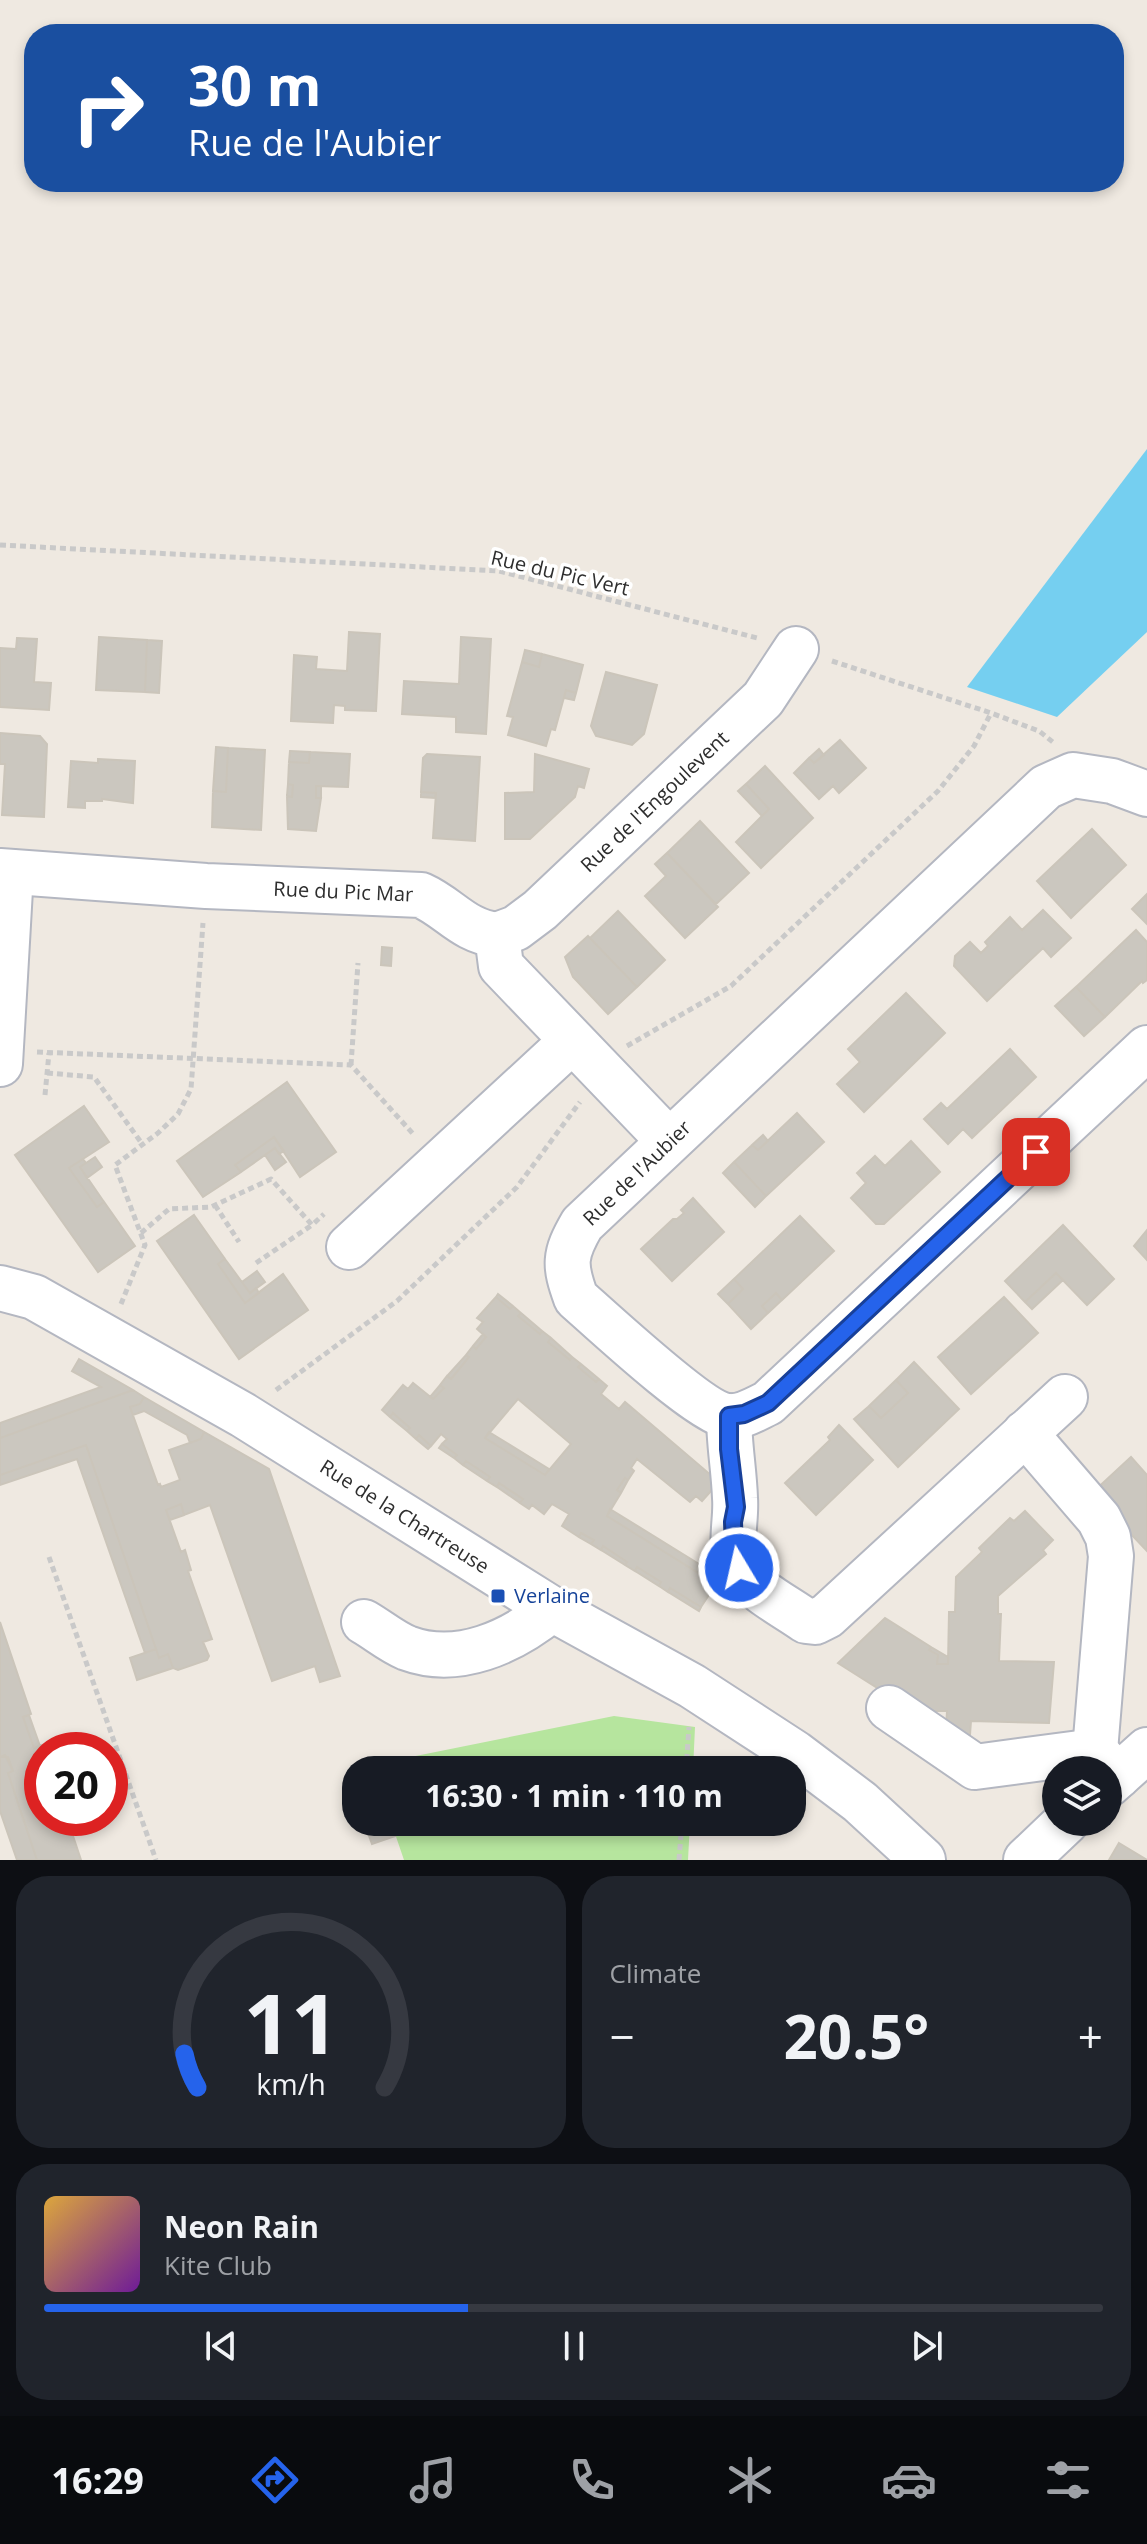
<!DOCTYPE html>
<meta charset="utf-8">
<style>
body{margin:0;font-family:"Open Sans",sans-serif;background:#20242c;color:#f1f3f6;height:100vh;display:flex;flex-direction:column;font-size:30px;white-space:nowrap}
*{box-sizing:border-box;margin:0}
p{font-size:26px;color:#9ea1a6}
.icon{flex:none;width:44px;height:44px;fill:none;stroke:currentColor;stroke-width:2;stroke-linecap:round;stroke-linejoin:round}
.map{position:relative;height:1860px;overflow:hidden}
.drawer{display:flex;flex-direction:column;gap:16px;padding:16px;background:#0d0f14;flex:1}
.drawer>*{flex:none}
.hud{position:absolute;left:24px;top:24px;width:1100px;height:168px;border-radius:32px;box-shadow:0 4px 12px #0003;background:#1a4fa0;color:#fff;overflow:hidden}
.buttons{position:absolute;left:1042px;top:1756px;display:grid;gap:16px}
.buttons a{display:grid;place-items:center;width:80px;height:80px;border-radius:50%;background:#171b24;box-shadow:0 4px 12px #0003;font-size:40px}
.speed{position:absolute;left:24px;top:1732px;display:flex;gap:16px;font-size:40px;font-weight:700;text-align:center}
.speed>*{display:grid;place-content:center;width:104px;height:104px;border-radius:50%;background:#171b24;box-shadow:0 4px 12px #0003;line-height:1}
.speed .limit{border:12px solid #d22;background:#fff;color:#111}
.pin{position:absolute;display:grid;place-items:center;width:68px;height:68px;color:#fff;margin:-34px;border-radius:16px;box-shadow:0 4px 12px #0006}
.me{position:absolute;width:88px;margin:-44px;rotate:351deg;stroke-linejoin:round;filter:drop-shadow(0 0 6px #0008)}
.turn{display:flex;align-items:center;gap:28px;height:168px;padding:0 32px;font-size:36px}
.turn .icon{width:104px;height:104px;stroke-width:2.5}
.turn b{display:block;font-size:56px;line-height:68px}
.big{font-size:60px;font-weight:700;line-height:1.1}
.drawer .widget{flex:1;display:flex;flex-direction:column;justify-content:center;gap:12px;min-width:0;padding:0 28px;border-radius:32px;background:#20242c}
.drawer .dial{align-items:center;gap:0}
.dial svg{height:208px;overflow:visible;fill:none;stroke:#363941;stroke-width:7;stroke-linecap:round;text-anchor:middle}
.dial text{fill:#f1f3f6;stroke:none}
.song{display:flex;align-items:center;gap:24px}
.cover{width:96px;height:96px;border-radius:12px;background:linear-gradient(135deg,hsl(40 70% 55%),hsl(280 70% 35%))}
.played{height:8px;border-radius:4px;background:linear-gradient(90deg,#2563eb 40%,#363941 40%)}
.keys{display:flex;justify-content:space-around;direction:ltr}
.heat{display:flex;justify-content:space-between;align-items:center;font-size:44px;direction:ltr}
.drawer .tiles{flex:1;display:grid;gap:16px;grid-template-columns:1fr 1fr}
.widget:last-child{grid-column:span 2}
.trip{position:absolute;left:342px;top:1756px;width:464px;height:80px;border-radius:32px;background:#171b24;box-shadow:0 4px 12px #0003;font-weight:700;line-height:80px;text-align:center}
.tabs{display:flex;height:128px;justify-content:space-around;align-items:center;background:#090b0e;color:#9ea1a6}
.tabs .icon{width:56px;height:56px}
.tabs .on{color:#2563eb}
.tabs b{font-size:36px;color:#f1f3f6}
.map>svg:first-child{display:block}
.green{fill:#b6e59e}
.water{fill:#75cff0}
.building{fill:#cbc7bf;stroke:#cbc5ba;stroke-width:2;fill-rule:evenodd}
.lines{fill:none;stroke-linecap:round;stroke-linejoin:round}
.minor-casing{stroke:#b4b7c1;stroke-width:48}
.path{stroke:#c9c9c9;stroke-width:5;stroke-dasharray:6 4;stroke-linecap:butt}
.minor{stroke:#fff;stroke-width:44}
.route-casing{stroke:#184099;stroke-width:20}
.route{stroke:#2563eb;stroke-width:14}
.transit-dot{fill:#1a4fb4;stroke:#fff;stroke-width:3}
.labels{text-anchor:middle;stroke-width:7;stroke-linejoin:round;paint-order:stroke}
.street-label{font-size:20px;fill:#2e2e2e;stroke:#fff}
.transit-label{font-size:20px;fill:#164399;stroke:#fff;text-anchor:start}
</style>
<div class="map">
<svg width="1147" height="1860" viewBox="0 0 1147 1860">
<rect width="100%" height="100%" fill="#efe9e1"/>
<!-- green -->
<path class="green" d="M614,1716l81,11 -2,43h-321l-1,-5z
M391,1822h299l-2,38h-284z"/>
<!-- water -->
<path class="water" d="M1147,449v183l-90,85 -90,-30z"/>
<!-- building -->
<path class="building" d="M349,632l31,2 -4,77 -31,-1v-4l-11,-1 -1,18 -42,-2 3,-66 23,2 -1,12 31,2z
M99,637l48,3 -2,52 -49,-2z
M461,637l30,2 -5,95 -30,-2v-15l-54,-3 2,-33 55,3z
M17,638l20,1 -3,43 17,1 -2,27 -49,-3v-59l16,1z
M147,640l15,1 -3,52 -14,-1z
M525,650l17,4 -3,13 -17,-5z
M542,654l41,11 -7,28 -10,-3 -11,40 -4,-1 -5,17 -38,-11 5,-18 -6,-1 15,-54 17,5z
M606,672l51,13 -13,49 -12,11 -36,-9 -5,-10z
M566,690l10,3 -2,7 -10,-2z
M0,733l40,3 7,8 -3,73 -42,-2 3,-51h-5z
M840,740l26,28 -27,25 -6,-7 -14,13 -25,-26 15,-15 5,5z
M216,747l12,1 -2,44 -13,-1z
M228,748l37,2 -4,80 -49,-3 1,-36 13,1z
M819,749l5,6 -10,8 -5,-5z
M290,751l20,1 -1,11 -20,-1z
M310,752l40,2 -2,33 -32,-1v12h5l-5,33 -28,-2 -1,-33 5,1 1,-12 -5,-1 1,-22 20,1z
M427,754l53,3 -5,84 -42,-3 3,-45 -15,-1 2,-34z
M535,754l54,15 -5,19 -6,-2 -3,11 -45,42h-25v-46l29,-1z
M98,759l37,2 -2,42 -31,-4v2h-17v7l-17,-1 3,-46 27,2z
M765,766l48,52 -52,50 -25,-26 33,-33 -23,-25z
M288,784l5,1 -1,12 -5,-1z
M746,784l23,25 -7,7 -24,-25z
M316,786h5v12h-5z
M421,792l15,1 -1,5 -14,-1z
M700,821l49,52 -33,31 -49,-51z
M1092,829l34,36 -55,53 -34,-37z
M667,853l51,54 -33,31 -40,-42 21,-20 -11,-12z
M1147,894v30l-15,-15z
M1043,910l28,28 -20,19 -8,-9 -56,53 -33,-35 1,-10 15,-14 11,11 7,-7 -3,-4 25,-25 12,13z
M618,911l47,49 -28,27 -47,-49z
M1136,930l11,12v38l-4,3 -1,-2 -37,36 -29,-30z
M588,936l49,51 -29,27 -35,-37 -8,-20z
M382,947l10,1 -1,18 -10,-1z
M1076,987l29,30 -21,19 -29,-30z
M906,993l39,40 -81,79 -27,-28 23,-22 -12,-13z
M1010,1049l26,28 -64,61 -9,-9 -15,15 -24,-25 17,-16 6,6z
M287,1082l49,70 -36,25 -26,-40 -39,28 6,7 -38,25 -26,-36z
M84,1106l25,36 -40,26 28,39 7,-5 31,44 -37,26 -83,-117z
M797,1113l27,29 -58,54 -32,-34 18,-17 6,5z
M763,1135l5,6 -10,9 -6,-5z
M274,1137l10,14 -5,3 -4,-6 -34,24 -6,-7z
M911,1141l29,31 -56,52h-8l-25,-26 15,-15 -9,-10 18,-17 10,10z
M275,1148l11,14 -11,8 -10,-15z
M95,1157l7,10 -15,11 -7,-11z
M83,1159l3,4 -6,4 24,35 -7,5 -28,-39z
M734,1162l32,34 -11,11 -32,-34z
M693,1198l31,34 -52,49 -31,-32 32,-30h4l7,-6 -3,-3z
M194,1215l31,44 -7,5 27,39 38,-29 25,36 -69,49 -82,-118z
M800,1216l34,35 -52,49 -6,-7 -14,13 6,7 -17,16 -23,-25 15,-15 -9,-10z
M1063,1225l51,54 -27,26 -31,-32 -31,29 -20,-21z
M1147,1230v30l-13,-14z
M225,1259l25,34 6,-5 3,5 -14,10 -27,-39z
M257,1271l8,11 -15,11 -8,-11z
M1056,1273l7,7 -31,29 -7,-7z
M734,1279l9,10 -15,15 -10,-10z
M776,1293l6,7 -14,13 -6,-7z
M498,1294l15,12 -3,3 -14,-12z
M496,1297l14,12 3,-3 8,7 -3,3 22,18 2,-3 9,7 -3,4 22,18 2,-3 9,7 -3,3 18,15 3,-3 8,7 -6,8 18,15 6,-7 94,80 -17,19 -6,-5 -6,6 -53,-43 -6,9 3,3 -6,9 -3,-2 -8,12 4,3 -14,23 109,68 -15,23 -31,-19 -2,4 -9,-6 2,-4 -24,-15 -2,4 -10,-6 2,-3 -24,-16 -2,4 -10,-6 3,-4 -13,-7 -2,4 -17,-11 7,-12 -17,-10 -8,10 -12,-9 -3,4 -9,-6 3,-4 -24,-16 -2,4 -10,-6 3,-4 -24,-16 -3,4 -9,-7 3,-3 -15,-11 5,-5 -6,-5 -10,12 -12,-11 -3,4 -9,-8 3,-3 -17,-15 -3,4 -8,-7 21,-25 5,4 5,-6 20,16 11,-11 -4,-3 7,-9 4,3 18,-22 -3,-2 7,-9 3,3 10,-12 -9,-8 6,-7 -6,-4zM518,1399l53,45 -26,31 -60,-37z
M1004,1297l34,36 -67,61 -33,-37z
M521,1313l21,18 -2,3 -22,-18z
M483,1334l3,3 -10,12 -3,-3z
M551,1338l21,19 -2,3 -22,-18z
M466,1355l3,2 -18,22 -4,-3z
M79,1359l54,31 -133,48v-15l101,-36 -29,-16z
M914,1362l45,47 -61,58 -44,-48 15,-13 12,12 27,-25 -12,-13z
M581,1364l18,15 -3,3 -18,-15z
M896,1380l12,13 -27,25 -12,-12z
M440,1385l4,3 -11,11 -3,-2z
M133,1390l11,7 -4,7 -10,3 28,78 2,-1 1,3 19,-7 -11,-30 32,-11 3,-7 65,37 71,207 -20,6 -5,-16 -43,15 -62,-176 -26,10 -3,-11 -15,6 15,42 4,-2 6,20 -3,1 24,68 -9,3 6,14 -2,4 -29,10 -5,-2 -5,-14 -9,4 -73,-213 -86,30v-37z
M144,1397l60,35 -3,7 -11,4 -3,-8 -43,-24 -11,4 -3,-8 10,-3z
M393,1413l17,15 -3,3 -17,-14z
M839,1425l34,35 -57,55 -31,-32 45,-43 -2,-3z
M489,1432l60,37 -4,6 -60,-37z
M419,1435l12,11 -3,3 -12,-10z
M442,1444l15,11 -3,3 -15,-10z
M86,1445l70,204 -11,4 -68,-194 -77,26v-10z
M1131,1457l16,18v76l-55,-58z
M466,1461l24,16 -3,4 -24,-16z
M625,1478l3,2 -7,13 -4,-3z
M499,1483l24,16 -3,4 -23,-16z
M181,1504l3,11 -14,5 -4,-10z
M610,1509l110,68 -4,7 -109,-68z
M1025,1511l28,29 -10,10 3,4 -48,42v18h3l-2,47 55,1 -5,61 -78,-2 -1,14h-17l-7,-5 1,-19h-19l-30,-10 -60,-38 47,-45 46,29 -2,3 9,5 -1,9h11l1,-52h6l1,-35 26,-25 -3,-4 31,-30 4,3z
M581,1533l13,7 -3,4 -12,-7z
M603,1546l24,16 -2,3 -24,-15z
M637,1567l24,15 -2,4 -24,-15z
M670,1588l31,19 -2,4 -31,-19z
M0,1622l31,92 -8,3 11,31 8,-3 2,5 -2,68h25l14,42h-44l-29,-87 5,-2 -5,-14h-8z
M931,1647l17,10v7h-11l1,-9 -9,-5z
M156,1649l3,9 9,-4 5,14 -36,12 -7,-22z
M29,1715l11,31 -6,2 -11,-31z
M5,1755l8,16 -5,2 29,87h-20l-17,-49v-54z
M356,1770v28l-9,-25z
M364,1822h27l4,14 -23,8z
M1119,1843l28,17h-38z"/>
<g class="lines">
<!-- minor casing -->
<g class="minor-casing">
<g id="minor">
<path d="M1147,794l-35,-13 -39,-6 -27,12 -464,437c-18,31 -18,41 -6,74 26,23 124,114 151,118 15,2 28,-7 41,-13l379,-355"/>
<path id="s1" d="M0,871l206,15 215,9c29,13 42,36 76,40l4,31 168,175"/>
<path id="s2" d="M497,935l19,-7 24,-18 223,-211 33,-50"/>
<path d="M0,1064l11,-192"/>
<path d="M349,1247l223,-206"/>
<path id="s3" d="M0,1288l34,9 209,118 309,194 140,77 103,67 65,49 63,58"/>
<path d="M729,1416c0,28 5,54 6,82 2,24 -8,51 6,73 15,21 44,35 65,50l9,1 12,-6 238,-219"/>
<path d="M1025,1433l74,86 9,18 3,19 -16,195"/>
<path d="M364,1622c14,8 28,20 43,26 51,19 105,-6 145,-39"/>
<path d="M889,1708l86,59 120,-16 23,25"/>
<path d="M1108,1785l39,-35"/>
<path d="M1026,1860l40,-38"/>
</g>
</g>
<!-- path -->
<path class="path" d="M0,545l499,26 258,67
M832,661l159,52 48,18 15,12
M627,1046l104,-60 207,-195 36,-45 17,-33
M37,1052l314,13 64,71
M351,1065l7,-102
M47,1073l47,4 49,68
M45,1095l4,-42
M215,1205l24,37
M141,1233l28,-24 42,-2 60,-28 41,46 12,-11
M256,1263l56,-38
M121,1304l24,-59 -30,-80 43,-32 20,-19 13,-25 12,-166
M276,1390l121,-89 120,-114 63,-85
M49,1557l107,303
M686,1770l3,-43
M679,1860l3,-38"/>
<!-- minor -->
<use href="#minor" class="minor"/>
</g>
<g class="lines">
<!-- route casing -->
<g class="route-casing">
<path id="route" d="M739,1568l-5,-21 -1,-25 3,-15 -7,-58v-33l15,-2 24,-11 268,-251"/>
</g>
<!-- route -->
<use href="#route" class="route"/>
</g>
<!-- markers -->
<rect class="transit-dot" x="490" y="1588" width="16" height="16" rx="4"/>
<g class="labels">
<!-- street labels -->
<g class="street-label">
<text transform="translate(560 573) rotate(13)" y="7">Rue du Pic Vert</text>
<text dy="7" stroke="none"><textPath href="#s2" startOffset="208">Rue de l'Engoulevent</textPath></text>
<text dy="7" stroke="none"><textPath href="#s1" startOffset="344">Rue du Pic Mar</textPath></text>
<text transform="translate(637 1173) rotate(-44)" y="7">Rue de l'Aubier</text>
<text dy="7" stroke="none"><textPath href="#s3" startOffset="466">Rue de la Chartreuse</textPath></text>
</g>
<!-- transit labels -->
<g class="transit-label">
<text x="514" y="1603">Verlaine</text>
</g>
</g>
</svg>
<div class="buttons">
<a><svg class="icon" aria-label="layers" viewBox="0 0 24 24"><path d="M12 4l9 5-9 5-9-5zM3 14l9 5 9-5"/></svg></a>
</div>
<div class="speed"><div class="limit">20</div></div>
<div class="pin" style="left:1036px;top:1152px;background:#d93025"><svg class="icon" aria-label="arrive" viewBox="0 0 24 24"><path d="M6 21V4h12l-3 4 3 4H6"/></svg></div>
<svg class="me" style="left:739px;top:1568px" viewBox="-20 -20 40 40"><circle r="17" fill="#2563eb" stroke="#fff" stroke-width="3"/><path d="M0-11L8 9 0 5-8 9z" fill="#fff"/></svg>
<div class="trip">16:30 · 1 min · 110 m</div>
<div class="hud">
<div class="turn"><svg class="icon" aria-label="right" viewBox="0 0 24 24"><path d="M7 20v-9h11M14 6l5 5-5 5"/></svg><div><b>30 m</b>Rue de l'Aubier</div></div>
</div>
</div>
<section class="drawer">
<div class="tiles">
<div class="widget dial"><svg viewBox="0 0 100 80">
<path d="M14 69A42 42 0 1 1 86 69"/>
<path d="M14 69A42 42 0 0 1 9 56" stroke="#2563eb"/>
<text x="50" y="56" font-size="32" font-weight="700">11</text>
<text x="50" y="72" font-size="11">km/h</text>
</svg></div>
<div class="widget"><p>Climate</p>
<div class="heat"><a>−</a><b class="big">20.5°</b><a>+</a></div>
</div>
<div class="widget">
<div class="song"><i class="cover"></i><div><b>Neon Rain</b><p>Kite Club</p></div></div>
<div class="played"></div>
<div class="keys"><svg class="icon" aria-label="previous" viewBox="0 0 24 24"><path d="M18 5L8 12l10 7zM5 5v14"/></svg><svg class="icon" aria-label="pause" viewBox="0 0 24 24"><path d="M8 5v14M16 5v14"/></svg><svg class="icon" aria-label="next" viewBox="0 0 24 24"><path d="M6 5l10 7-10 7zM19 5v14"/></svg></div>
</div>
</div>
</section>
<nav class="tabs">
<b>16:29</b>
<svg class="icon on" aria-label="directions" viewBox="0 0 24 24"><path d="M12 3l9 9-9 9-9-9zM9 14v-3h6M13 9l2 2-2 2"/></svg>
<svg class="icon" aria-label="music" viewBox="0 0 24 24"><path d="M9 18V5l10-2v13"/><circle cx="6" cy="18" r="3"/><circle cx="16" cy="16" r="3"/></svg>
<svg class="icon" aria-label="phone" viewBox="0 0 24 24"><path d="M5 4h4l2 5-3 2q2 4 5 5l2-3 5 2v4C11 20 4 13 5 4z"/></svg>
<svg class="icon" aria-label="climate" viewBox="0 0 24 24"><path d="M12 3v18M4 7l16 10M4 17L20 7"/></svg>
<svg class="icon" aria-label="car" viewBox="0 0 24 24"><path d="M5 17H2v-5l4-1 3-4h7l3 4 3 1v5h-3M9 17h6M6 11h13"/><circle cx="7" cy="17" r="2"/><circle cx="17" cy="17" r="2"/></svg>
<svg class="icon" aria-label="filters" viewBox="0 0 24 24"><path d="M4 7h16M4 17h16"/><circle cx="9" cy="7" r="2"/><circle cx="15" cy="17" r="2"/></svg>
</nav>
